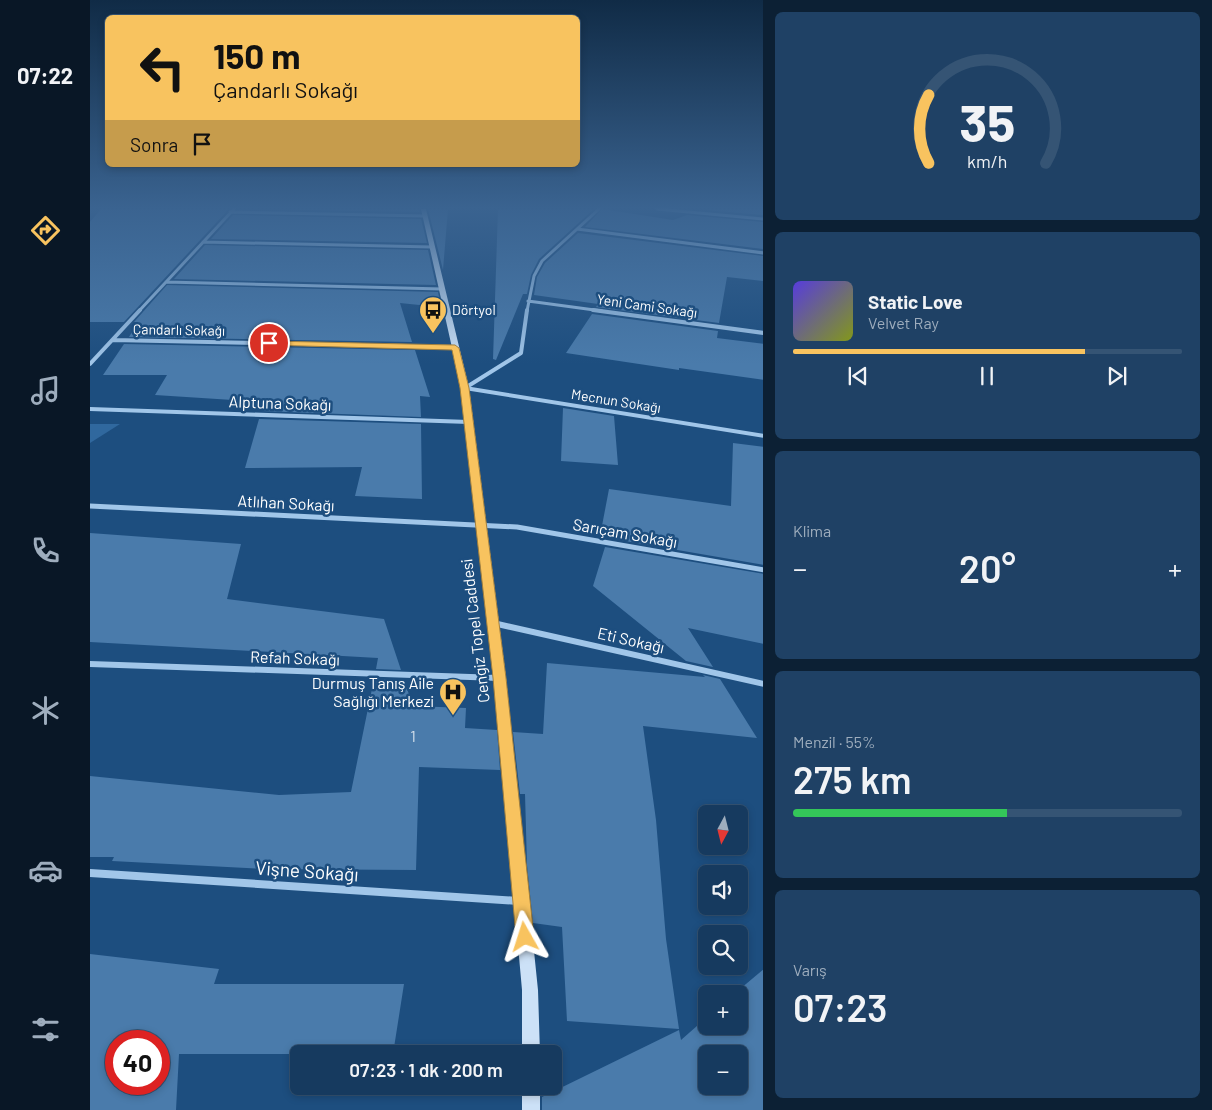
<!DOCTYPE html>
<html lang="tr">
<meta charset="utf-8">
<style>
body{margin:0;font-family:Barlow,sans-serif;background:#1f4165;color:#f1f3f6;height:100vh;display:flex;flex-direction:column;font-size:19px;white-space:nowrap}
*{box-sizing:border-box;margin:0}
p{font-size:16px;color:#9eadbd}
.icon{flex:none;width:28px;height:28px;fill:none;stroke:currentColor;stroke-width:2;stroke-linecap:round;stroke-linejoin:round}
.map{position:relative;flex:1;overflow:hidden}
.details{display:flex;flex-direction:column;gap:12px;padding:12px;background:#0c2034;width:449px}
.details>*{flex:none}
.guide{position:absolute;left:15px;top:15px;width:475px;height:152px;border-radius:8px;box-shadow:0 2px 8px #0003,0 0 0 1px #355474;background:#f8c35f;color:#111;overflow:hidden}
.needle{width:32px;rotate:187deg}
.controls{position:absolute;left:608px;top:805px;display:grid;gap:10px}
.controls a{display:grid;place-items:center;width:50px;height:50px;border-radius:8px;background:#163a5f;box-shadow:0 2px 8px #0003,0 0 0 1px #355474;font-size:25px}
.speed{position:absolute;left:15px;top:1030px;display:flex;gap:10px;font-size:25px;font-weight:700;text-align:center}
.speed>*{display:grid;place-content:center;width:65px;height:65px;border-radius:50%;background:#163a5f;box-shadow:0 2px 8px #0003,0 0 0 1px #355474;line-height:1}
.speed .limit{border:8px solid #d22;background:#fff;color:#111}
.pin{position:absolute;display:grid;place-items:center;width:42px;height:42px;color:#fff;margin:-21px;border:2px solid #fff;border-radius:50%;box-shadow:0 1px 5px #0007}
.me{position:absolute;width:55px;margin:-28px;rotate:354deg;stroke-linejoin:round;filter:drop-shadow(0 0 4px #0008)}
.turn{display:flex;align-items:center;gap:18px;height:105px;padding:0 25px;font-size:22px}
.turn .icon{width:65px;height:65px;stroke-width:2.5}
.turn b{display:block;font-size:35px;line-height:42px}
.then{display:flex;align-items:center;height:48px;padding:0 25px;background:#0003;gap:10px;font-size:19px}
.big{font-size:38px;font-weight:600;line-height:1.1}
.details .card{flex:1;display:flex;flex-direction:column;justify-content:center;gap:8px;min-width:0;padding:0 18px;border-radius:8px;background:#1f4165}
.details .dial{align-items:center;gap:0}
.dial svg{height:130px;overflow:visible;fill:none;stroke:#355474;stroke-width:7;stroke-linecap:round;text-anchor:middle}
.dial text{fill:#f1f3f6;stroke:none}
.song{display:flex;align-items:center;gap:15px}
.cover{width:60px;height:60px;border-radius:8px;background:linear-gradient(135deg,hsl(250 70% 55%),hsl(70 70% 35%))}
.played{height:5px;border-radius:2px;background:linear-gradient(90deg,#f8c35f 75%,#355474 75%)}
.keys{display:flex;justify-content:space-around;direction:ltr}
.heat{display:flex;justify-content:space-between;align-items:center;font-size:28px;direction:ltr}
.charge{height:8px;border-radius:4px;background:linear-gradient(90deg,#34c759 55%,#355474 0)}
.trip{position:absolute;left:200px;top:1045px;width:272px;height:50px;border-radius:8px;background:#163a5f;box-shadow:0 2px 8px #0003,0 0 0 1px #355474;font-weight:600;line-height:50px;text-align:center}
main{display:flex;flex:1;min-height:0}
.menu{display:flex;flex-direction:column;width:90px;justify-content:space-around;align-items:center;background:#091726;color:#9eadbd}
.menu .icon{width:35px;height:35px}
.menu .active{color:#f8c35f}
.menu b{font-size:22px;color:#f1f3f6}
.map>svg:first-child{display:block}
.green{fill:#30689e}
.building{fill:#4a7bab;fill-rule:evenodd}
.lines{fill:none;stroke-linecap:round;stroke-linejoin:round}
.street-far4{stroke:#a1c6e9;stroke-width:3}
.street-far3{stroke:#a1c6e9;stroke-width:4}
.street-far2{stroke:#a1c6e9;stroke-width:5}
.street-far1{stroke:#a1c6e9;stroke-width:6}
.street{stroke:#a1c6e9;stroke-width:8}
.secondary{fill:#cce1f7;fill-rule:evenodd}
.route{fill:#f8c35f;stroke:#a17f3e}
.labels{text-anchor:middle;stroke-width:5;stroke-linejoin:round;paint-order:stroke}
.far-street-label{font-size:14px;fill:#fff;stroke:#1d4e7f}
.far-poi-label{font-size:14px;fill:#fff;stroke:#1d4e7f;text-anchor:start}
.street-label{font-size:16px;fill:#fff;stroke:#1d4e7f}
.poi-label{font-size:16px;fill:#fff;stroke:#1d4e7f;text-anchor:end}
.near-number-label{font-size:16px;fill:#d2deea}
.near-street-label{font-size:19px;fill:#fff;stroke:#1d4e7f}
</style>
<main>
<nav class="menu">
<b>07:22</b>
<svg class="icon active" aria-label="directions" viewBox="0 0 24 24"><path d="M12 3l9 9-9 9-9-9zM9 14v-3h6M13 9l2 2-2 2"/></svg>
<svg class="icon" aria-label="music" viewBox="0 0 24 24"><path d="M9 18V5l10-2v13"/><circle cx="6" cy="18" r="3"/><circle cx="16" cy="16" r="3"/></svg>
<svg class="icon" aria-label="phone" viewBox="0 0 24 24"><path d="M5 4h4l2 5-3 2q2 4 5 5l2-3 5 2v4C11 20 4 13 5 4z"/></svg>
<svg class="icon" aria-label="climate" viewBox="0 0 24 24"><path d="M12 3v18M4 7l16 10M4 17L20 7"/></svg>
<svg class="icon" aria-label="car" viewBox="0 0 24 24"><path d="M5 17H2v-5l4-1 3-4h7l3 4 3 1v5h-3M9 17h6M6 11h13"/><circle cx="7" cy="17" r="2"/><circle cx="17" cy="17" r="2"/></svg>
<svg class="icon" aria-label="filters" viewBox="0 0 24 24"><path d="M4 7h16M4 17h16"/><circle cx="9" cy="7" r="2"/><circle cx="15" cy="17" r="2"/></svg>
</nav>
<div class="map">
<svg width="674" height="1110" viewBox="0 0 674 1110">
<rect width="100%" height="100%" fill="#1d4e7f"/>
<!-- green -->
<path class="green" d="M0,424h30l-30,19z"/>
<!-- building -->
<path class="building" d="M11,209h128l-105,113h-34v-100z
M147,209h182l1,3z
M338,209h20l-5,61z
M408,209h96l-55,50 -8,16 -4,19h-4l-27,66 -3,-1z
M512,209l71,11 14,-5 77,7v27l-179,-22z
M620,209h54v6l-59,-5z
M143,215l188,4 6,24 -216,-4z
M488,233l186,23v25l-37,-4 -8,46 -123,-16 2,-3 -64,-9 3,-18 8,-14z
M115,245l223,5 8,35 -262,-6z
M77,285l271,7 2,10 -1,5 -39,-4 12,39 -283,-5 9,-15h-4z
M502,314l126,17 -1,7 47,6v36l-85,-12v2l-113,-17z
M34,344l291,6 15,47 -10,-1 1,21 -160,-6 2,-9 -108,-7 12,-20h-64z
M473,408l51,8 4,49 -57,-4z
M169,419l162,5 1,75 -67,-3 7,-29 -117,1z
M643,443l31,4v118l-156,-27 1,-6 -8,-1 8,-42 122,17z
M0,533l151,11 -14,55 157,20 17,51 -25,-1 2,-11 -288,-16z
M515,547l159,27v70l-76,-16 25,39 -27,-6 -93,-75z
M457,663l158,14 -2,-2 17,4 37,59 -114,-12 13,94 10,119 13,90 -112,-8 -5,-94 -29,-4 -6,-58 -2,-71h-5l-7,-62 30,2z
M284,679l30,1 9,26 53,2 -1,20 32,2 3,40 -81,-3 -3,103 -152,-1 -152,-8 2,-4h-24v-81l189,19 72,-3z
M0,954l129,15 -5,15h190l-11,70h-214l-3,56h-86zM26,1041h43v43h-43z
M674,969v141h-222v-13l137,-67 2,10 25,-22v8h33v-32h-5zM616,1054h33v32h-33z"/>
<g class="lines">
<!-- street-far4 -->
<path class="street-far4" d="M567,209l107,10
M140,212l195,4
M487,229l187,24
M113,242l229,5
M76,282l276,7
M438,301l74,10
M49,311l95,-102
M437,311l7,-35 8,-15 57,-52"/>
<!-- street-far3 -->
<path class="street-far3" d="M503,310l171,23
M23,340l342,7
M0,364l50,-54
M375,388l299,48
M375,388l56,-35 6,-43
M0,409l379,13"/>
<!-- street-far2 -->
<path class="street-far2" d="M0,506l427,21 247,43"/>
<!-- street-far1 -->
<path class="street-far1" d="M403,623l271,61
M0,664l409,14"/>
<!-- street -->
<path class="street" d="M0,873l429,28"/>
<!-- secondary -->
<path class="secondary" d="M331,209h5l43,179 37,290 32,312 2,64h-18v-64l-28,-312 -33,-290z
M432,1086h18v24h-18z"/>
</g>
<!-- sky -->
<linearGradient id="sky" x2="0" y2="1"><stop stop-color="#102b46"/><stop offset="0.57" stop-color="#3a6390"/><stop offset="1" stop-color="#3a6390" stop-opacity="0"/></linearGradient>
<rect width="674" height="364" fill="url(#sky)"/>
<!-- route -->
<path class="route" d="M179,341l186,4 4,3 10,40 37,290 28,259 -3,6 -6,2 -6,-2 -3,-6 -23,-259 -33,-290 -8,-38 -186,-5v-4z"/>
<!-- icons -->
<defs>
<g id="bus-pin" transform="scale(1.4375)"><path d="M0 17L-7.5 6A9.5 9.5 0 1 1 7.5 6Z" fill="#f8c35f" stroke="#1d4e7f"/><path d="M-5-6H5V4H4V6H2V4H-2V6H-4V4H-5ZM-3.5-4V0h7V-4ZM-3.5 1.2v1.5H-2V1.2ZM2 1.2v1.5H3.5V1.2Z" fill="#111"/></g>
<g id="hospital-pin" transform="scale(1.4375)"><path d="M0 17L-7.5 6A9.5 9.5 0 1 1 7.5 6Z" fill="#f8c35f" stroke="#1d4e7f"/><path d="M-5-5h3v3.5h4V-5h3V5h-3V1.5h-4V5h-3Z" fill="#111"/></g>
</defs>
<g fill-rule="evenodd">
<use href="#bus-pin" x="343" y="310"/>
<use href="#hospital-pin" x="363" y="692"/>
</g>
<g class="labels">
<!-- far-street labels -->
<g class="far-street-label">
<text transform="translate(557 306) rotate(8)" y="5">Yeni Cami Sokağı</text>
<text transform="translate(89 330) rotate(1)" y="5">Çandarlı Sokağı</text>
<text transform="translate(526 401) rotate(9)" y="5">Mecnun Sokağı</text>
</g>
<!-- far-poi labels -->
<g class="far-poi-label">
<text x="362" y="315">Dörtyol</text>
</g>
<!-- street labels -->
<g class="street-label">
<text transform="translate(190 403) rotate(2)" y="6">Alptuna Sokağı</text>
<text transform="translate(196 503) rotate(3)" y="6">Atlıhan Sokağı</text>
<text transform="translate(535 533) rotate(10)" y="6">Sarıçam Sokağı</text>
<text transform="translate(385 631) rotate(-97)" y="6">Cengiz Topel Caddesi</text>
<text transform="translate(541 640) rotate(13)" y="6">Eti Sokağı</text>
<text transform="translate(205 658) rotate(2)" y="6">Refah Sokağı</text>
</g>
<!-- poi labels -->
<g class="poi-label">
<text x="344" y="689">Durmuş Tanış Aile<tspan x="344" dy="18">Sağlığı Merkezi</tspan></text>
</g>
<!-- near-number labels -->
<g class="near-number-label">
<text x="323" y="742">1</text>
</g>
<!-- near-street labels -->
<g class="near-street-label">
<text transform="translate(217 871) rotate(4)" y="7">Vişne Sokağı</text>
</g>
</g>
</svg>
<div class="controls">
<a><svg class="needle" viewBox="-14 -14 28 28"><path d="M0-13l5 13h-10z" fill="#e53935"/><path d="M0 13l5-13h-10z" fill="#9eadbd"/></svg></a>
<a><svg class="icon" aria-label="sound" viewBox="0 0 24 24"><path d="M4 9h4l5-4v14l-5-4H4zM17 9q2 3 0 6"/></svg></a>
<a><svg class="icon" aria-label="search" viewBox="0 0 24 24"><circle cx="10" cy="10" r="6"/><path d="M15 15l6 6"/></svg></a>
<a>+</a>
<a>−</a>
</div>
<div class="speed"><div class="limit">40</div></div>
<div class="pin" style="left:179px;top:343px;background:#d93025"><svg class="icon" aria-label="arrive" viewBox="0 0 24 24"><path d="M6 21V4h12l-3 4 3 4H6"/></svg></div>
<svg class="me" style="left:435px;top:937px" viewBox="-20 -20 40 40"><path d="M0-17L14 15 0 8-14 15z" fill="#f8c35f" stroke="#fff" stroke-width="4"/></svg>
<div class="trip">07:23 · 1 dk · 200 m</div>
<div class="guide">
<div class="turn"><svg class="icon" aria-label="left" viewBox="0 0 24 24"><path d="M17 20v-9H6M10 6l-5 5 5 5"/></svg><div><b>150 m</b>Çandarlı Sokağı</div></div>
<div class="then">Sonra<svg class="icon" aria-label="arrive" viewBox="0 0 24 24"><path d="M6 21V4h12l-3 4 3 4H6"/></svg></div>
</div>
</div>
<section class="details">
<div class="card dial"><svg viewBox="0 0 100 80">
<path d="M14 69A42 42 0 1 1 86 69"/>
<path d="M14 69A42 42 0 0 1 14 27" stroke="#f8c35f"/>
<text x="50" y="56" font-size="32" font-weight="700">35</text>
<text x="50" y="72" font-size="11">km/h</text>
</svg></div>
<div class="card">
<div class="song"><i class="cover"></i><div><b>Static Love</b><p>Velvet Ray</p></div></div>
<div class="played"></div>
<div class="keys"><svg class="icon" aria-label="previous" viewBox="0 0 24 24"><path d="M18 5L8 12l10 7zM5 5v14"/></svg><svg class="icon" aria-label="pause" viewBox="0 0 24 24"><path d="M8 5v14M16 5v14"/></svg><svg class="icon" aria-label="next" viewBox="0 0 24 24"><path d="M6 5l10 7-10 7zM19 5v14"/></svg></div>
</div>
<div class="card"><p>Klima</p>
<div class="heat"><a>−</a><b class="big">20°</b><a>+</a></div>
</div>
<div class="card"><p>Menzil · 55%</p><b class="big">275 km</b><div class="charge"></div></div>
<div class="card"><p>Varış</p><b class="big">07:23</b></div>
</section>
</main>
